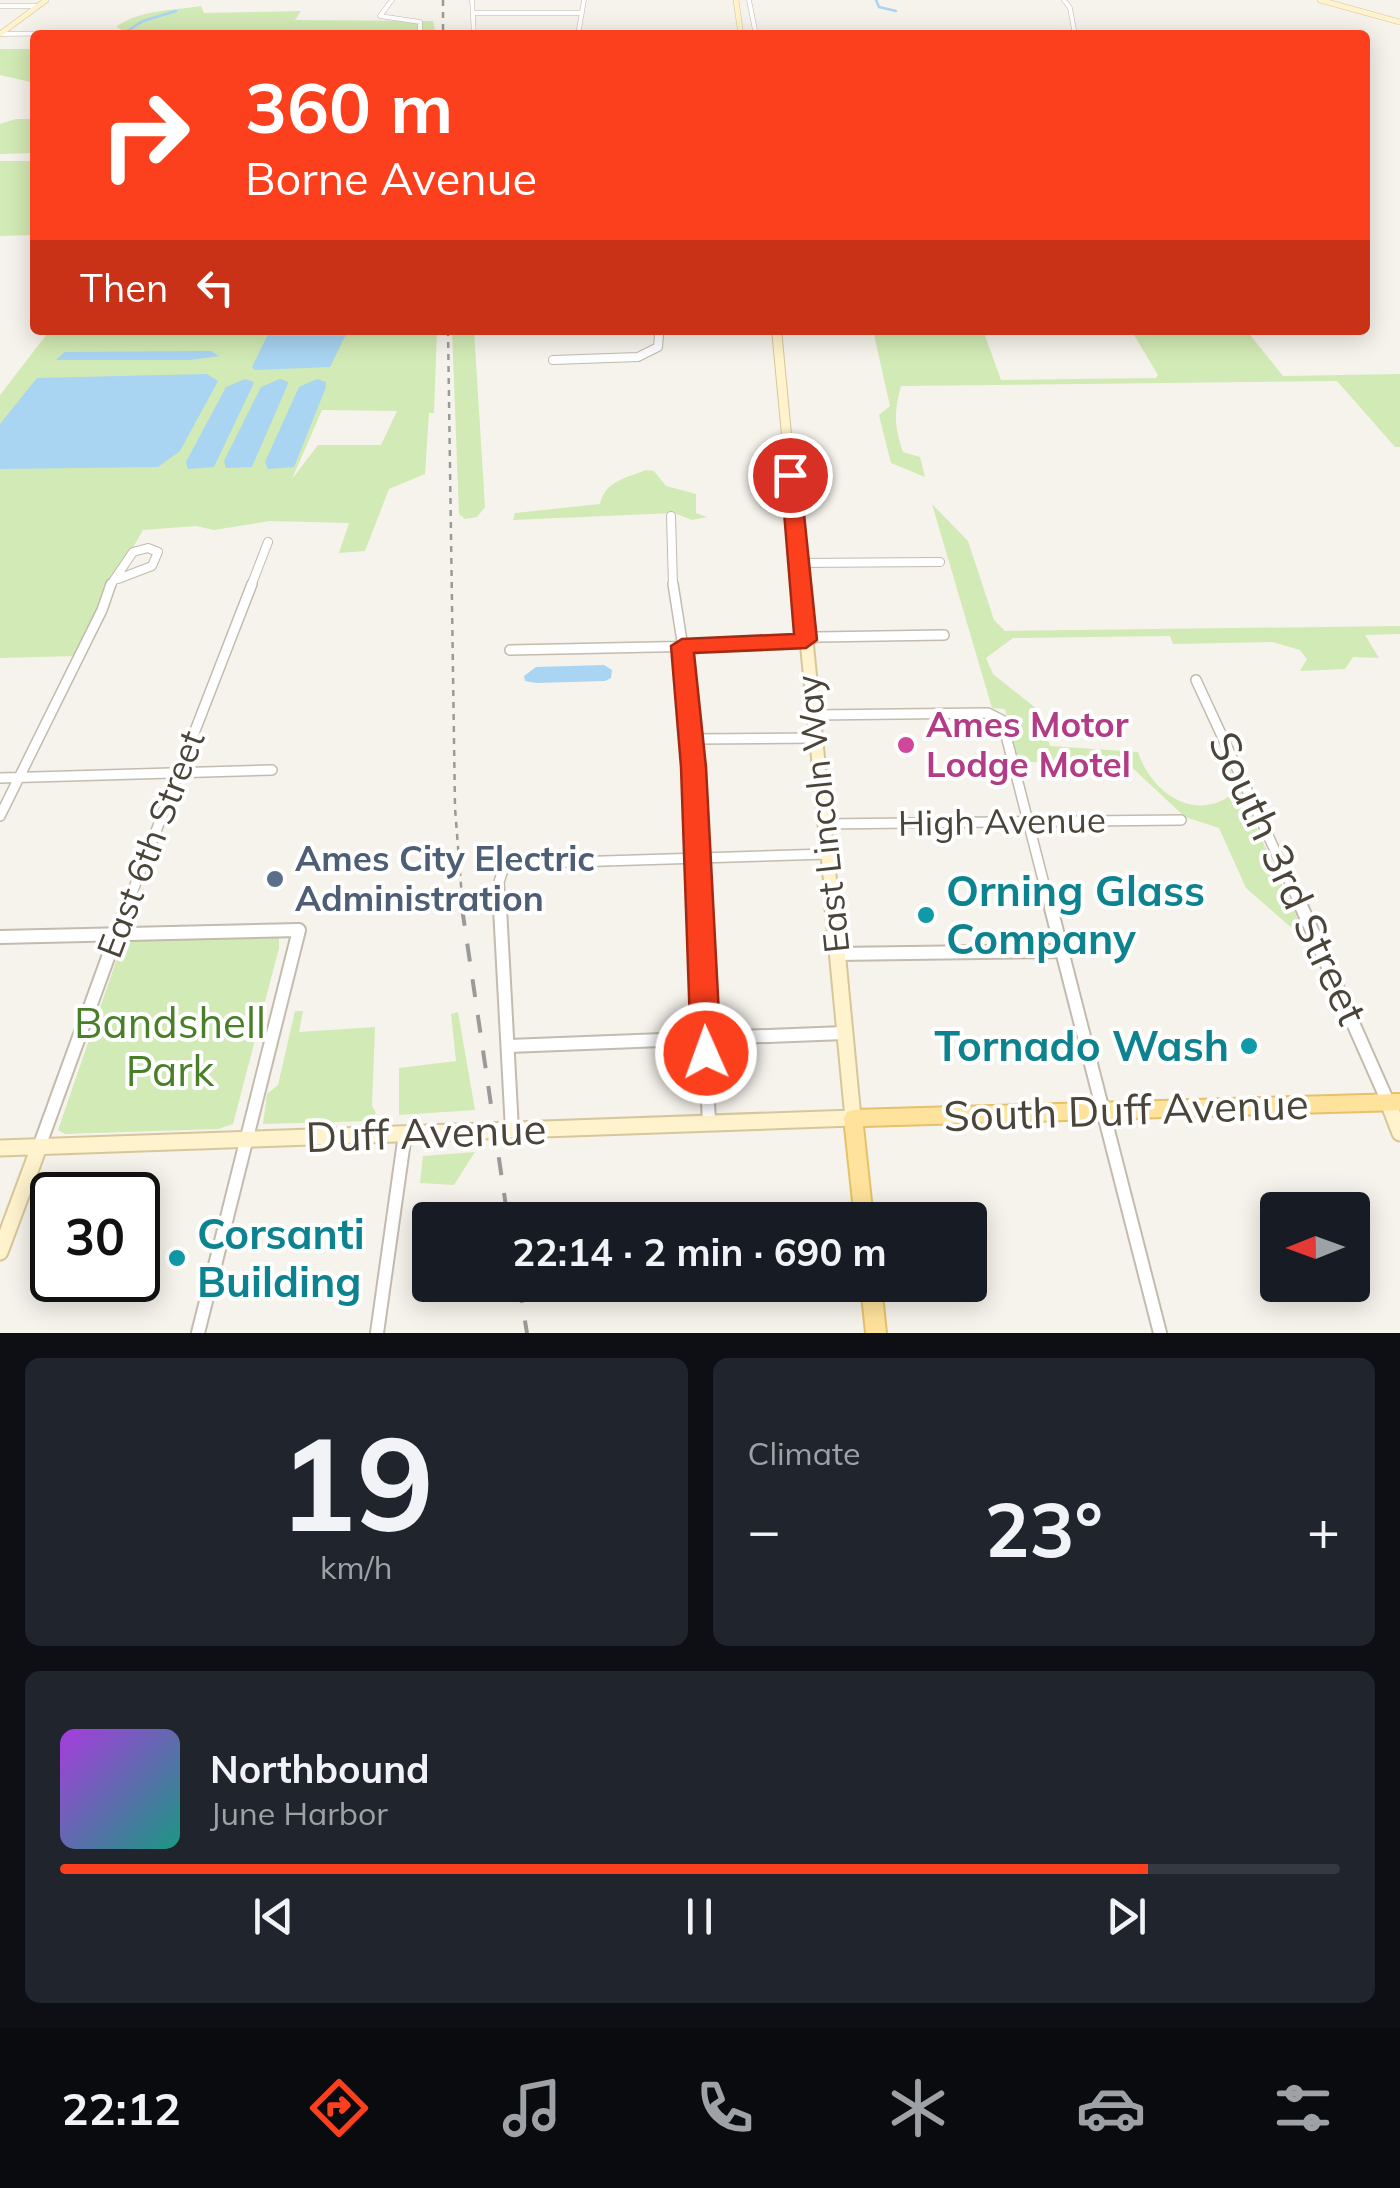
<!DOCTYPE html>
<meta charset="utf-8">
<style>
body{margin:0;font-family:Mulish,sans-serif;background:#20242c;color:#f1f3f6;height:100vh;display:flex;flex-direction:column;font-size:38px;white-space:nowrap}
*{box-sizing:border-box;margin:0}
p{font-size:32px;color:#9ea1a6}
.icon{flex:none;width:55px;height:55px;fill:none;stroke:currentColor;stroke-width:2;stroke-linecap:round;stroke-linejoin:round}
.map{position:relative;height:1333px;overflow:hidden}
.side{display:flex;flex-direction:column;gap:25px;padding:25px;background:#0d0f14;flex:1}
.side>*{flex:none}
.top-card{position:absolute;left:30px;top:30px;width:1340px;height:305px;border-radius:10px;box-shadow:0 5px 25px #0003;background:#fc3f1d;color:#fff;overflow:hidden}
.needle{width:65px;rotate:269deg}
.controls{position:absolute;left:1260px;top:1192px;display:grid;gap:20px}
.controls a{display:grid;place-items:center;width:110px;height:110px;border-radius:10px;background:#171b24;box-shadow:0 5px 25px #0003;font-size:50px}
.speed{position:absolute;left:30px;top:1172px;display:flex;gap:20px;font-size:50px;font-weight:700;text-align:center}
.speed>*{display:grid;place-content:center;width:130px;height:130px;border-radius:50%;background:#171b24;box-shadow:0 5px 25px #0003;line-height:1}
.speed .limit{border:5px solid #111;border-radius:15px;background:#fff;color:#111}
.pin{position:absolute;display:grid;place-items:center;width:85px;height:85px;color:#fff;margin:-42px;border:5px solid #fff;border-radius:50%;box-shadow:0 2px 10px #0007}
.me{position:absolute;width:110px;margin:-55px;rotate:358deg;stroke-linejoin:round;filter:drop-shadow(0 0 8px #0008)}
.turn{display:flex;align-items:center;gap:35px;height:210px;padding:0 50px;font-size:45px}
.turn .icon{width:130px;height:130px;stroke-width:2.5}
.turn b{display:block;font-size:70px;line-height:85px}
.then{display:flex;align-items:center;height:95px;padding:0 50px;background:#0003;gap:20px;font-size:38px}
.big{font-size:75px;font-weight:700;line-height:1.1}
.side .tile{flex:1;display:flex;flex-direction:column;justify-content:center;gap:15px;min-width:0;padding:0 35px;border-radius:15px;background:#20242c}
.side .dial{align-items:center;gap:0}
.dial b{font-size:130px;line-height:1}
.song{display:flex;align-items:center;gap:30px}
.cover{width:120px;height:120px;border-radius:15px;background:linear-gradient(135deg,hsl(280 70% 55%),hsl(170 70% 35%))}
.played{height:10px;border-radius:5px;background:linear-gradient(90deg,#fc3f1d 85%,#363941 85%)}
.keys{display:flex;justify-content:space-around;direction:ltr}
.heat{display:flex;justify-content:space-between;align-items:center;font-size:55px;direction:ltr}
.side .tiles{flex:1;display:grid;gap:25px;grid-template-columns:1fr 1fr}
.tile:last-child{grid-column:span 2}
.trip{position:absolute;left:412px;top:1202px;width:575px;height:100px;border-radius:10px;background:#171b24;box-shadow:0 5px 25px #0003;font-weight:700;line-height:100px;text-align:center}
.tabs{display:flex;height:160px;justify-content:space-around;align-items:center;background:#090b0e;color:#9ea1a6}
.tabs .icon{width:70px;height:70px}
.tabs .current{color:#fc3f1d}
.tabs b{font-size:45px;color:#f1f3f6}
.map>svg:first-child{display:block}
.green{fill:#d2eab5;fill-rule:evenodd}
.water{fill:#a9d4f2}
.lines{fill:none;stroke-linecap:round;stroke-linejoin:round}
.stream{stroke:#a9d4f2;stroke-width:2.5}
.street-far4-casing{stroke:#c2bbae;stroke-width:5}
.street-far3-casing{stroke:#c2bbae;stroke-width:8}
.street-far2-casing{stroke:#c2bbae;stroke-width:10}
.street-far1-casing{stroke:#c2bbae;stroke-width:12}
.street-casing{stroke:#c2bbae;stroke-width:16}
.secondary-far4-casing{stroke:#d6c79b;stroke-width:6}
.secondary-far3-casing{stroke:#d6c79b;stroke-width:10}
.secondary-far2-casing{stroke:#d6c79b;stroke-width:11}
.secondary-far1-casing{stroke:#d6c79b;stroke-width:16}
.secondary-casing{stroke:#d6c79b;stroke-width:19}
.primary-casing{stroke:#e6c16a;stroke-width:4}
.street-far4{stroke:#fff;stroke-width:4}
.street-far3{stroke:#fff;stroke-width:5}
.street-far2{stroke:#fff;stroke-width:8}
.street-far1{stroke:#fff;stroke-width:9}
.street{stroke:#fff;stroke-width:12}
.secondary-far4{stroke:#fff3cd;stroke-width:5}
.secondary-far3{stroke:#fff3cd;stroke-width:8}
.secondary-far2{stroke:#fff3cd;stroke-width:9}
.secondary-far1{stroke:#fff3cd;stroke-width:12}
.secondary{stroke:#fff3cd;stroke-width:15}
.primary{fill:#ffe39c;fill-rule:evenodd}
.rail-far1{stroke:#9a9a9a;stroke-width:2.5;stroke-dasharray:6 6;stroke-linecap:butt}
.rail{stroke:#9a9a9a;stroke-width:4;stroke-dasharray:18 18;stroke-linecap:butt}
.route{fill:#fc3f1d;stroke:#a42913;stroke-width:2.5}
.hotel-dot{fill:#d1479c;stroke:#fff;stroke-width:4}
.service-dot{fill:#5c6f8a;stroke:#fff;stroke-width:4}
.culture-dot{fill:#0f9aa8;stroke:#fff;stroke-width:4}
.labels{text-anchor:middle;stroke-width:8;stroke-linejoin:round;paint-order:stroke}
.hotel-label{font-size:35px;font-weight:bold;fill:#b23c85;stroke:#fff;text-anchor:start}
.street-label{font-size:35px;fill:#4b4439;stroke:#fff}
.service-label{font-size:35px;font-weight:bold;fill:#4e5e75;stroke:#fff;text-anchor:start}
.near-street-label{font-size:42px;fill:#4b4439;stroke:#fff}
.near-culture-label{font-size:42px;font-weight:bold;fill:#0d838f;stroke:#fff;text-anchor:start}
.near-park-label{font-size:42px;fill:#4a7f2a;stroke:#fff}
</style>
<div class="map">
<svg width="1400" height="1333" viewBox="0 0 1400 1333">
<rect width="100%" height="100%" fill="#f6f3ec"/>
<!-- green -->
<path class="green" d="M201,6l3,7 97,-2 -6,9 138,1 3,14h-322l8,-5 -6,-3c25,-18 56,-16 85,-21z
M0,49h35v34l-35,-8z
M16,119h19v34l-35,1v-30z
M0,161h35v74l-35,1z
M50,330h387l-3,83h-5l-4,61 -36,15 -24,62 -26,2 10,-30 -79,-2 -56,9 -18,-4 -53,4 -42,74 -22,52 -79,2v-263zM322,410l75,1 -16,34h-63l-26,34z
M452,330h22l11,177 -8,10 -12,2 -6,-5z
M873,330h110l18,50 155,-2 2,-3 -27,-45h115l37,46 117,-2v73h-5l-58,-66 -436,5c-7,26 -7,40 2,66l17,5 5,20 -34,-14 -12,-48 11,-9z
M646,470l8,1 12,15 30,8v19l11,4 -15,3 -18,-7 -161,7 2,-7 85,-9c5,-23 26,-26 46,-34z
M932,504l36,37 26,79 11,11 395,-5v8l-35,1 14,23 -26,-1 -8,12 -45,2 7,-12 -7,-9 -27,-8 -100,2 -3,-8 -157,2 -27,20 7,16 44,35 13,37 88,6c12,38 54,71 93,43l-2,-28 74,164 -1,6 -56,-49 -27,-60 -34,-11 -60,-56 -106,1 -14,-53 -13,-1z
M275,936l4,2v10l-46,176 -15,5 -153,5 -7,-4 64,-186 7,-3z
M295,1011h8l-4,21 76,-5 -3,79 4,7 -6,8 -107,3 4,-30 11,-9z
M458,1012l17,98 -76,5v-47l57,-7 -5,-47z
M475,1152l-21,33 -34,-2 3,-27z"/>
<!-- water -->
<path class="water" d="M270,330h78l-18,37 -75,3 -3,-3z
M211,351l8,5 -29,4h-134l9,-8z
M207,374l11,7 -38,70 -22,16 -158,2v-45l37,-46z
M245,379l9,3 -2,5 -38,80 -26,2 -2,-7 40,-75z
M280,379l8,3 -1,4 -35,81 -26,1 -2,-7 37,-74z
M317,379l9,3v5l-32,80 -26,2 -3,-7 34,-75z
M604,665l8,5 -1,8 -6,3 -69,2 -11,-2 -1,-5 12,-9z"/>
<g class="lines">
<!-- stream -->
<path class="stream" d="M876,0l3,7 17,4
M127,35l-3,-2 19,-12 33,-10"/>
<!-- street-far4 casing -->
<g class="street-far4-casing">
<path id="street-far4" d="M392,0l-12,16 40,6v13
M472,0l2,35
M749,0l7,35
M1064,0l6,8 5,27
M0,6h38
M473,13h109
M0,34l88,-1
M578,35l6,-35"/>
</g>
<!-- street-far3 casing -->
<g class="street-far3-casing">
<path id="street-far3" d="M659,338v-8"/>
</g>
<!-- street-far2 casing -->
<g class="street-far2-casing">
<path id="street-far2" d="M553,360l85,-3 20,-10 1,-12
M671,516l2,70
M799,563l141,-1
M110,586l23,-34 15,-4 10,4 -6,14 -34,13
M251,586l17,-44"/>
</g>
<!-- street-far1 casing -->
<g class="street-far1-casing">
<path id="street-far1" d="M673,584l14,89 13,238
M510,650l286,-6 21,-7 127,-2
M1196,680l107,231
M813,715l175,-2 14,7 49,191
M692,739l124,-1
M0,778l272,-8
M0,816l102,-206 9,-26
M824,824l357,-4
M125,911l127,-327
M501,911l-2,-29 6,-18 322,-10"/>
</g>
<!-- street casing -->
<g class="street-casing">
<path id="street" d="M500,908l12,222
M699,908l10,215
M1051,908l109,425
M1302,908l86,194
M0,937l299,-7 -101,403
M836,954l224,-3
M509,1046l335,-13
M39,1147l87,-239
M377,1333l28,-199"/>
</g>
<!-- secondary-far4 casing -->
<g class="secondary-far4-casing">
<path id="secondary-far4" d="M736,0l5,35
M1320,0l80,22
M0,34l46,-34"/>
</g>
<!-- secondary-far3 casing -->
<g class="secondary-far3-casing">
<path id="secondary-far3" d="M776,330l1,8"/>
</g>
<!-- secondary-far2 casing -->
<g class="secondary-far2-casing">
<path id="secondary-far2" d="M777,335l24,251"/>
</g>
<!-- secondary-far1 casing -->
<g class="secondary-far1-casing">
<path id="secondary-far1" d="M801,584l32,327"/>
</g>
<!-- secondary casing -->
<g class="secondary-casing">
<path id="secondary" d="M1388,1102l12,31
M0,1148l853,-30 -20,-210
M0,1252l39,-105"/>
</g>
<!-- primary casing -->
<g class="primary-casing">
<path id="primary" d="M1400,1094v16l-537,16 10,94h-18l-11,-102 3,-6 6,-2z
M861,1285h20l5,48h-20z"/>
</g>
<!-- street-far4 -->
<use href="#street-far4" class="street-far4"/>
<!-- street-far3 -->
<use href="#street-far3" class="street-far3"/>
<!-- street-far2 -->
<use href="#street-far2" class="street-far2"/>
<!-- street-far1 -->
<use href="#street-far1" class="street-far1"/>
<!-- street -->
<use href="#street" class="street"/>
<!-- secondary-far4 -->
<use href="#secondary-far4" class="secondary-far4"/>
<!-- secondary-far3 -->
<use href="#secondary-far3" class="secondary-far3"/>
<!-- secondary-far2 -->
<use href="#secondary-far2" class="secondary-far2"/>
<!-- secondary-far1 -->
<use href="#secondary-far1" class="secondary-far1"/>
<!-- secondary -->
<use href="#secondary" class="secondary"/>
<!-- primary -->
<use href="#primary" class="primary"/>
<!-- rail-far1 -->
<path class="rail-far1" d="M443,0v35
M448,330l7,478 8,103"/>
<!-- rail -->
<path class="rail" d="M462,908l46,312
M519,1285l8,48"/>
</g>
<!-- route -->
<path class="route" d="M790,469l10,6 17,165 -11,8 -112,5 12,114 15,286 -4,10 -11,4 -11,-4 -4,-10 -10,-286 -10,-121 11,-7 112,-5 -13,-159z"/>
<!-- markers -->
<circle class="hotel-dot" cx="906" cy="745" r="10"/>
<circle class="service-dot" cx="275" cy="879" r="10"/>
<g class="culture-dot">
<circle cx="926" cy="915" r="10"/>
<circle cx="1249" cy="1046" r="10"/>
<circle cx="177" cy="1258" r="10"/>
</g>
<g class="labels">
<!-- hotel labels -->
<g class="hotel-label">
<text x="926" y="737">Ames Motor<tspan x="926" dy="40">Lodge Motel</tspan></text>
</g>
<!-- street labels -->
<g class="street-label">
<text transform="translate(823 814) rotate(-96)" y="12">East Lincoln Way</text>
<text transform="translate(1002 822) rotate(-1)" y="12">High Avenue</text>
<text transform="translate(151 844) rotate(-69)" y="12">East 6th Street</text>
</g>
<!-- service labels -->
<g class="service-label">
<text x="295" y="871">Ames City Electric<tspan x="295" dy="40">Administration</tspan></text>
</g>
<!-- near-street labels -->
<g class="near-street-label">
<text transform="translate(1288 878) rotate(65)" y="15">South 3rd Street</text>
<text transform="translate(1126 1110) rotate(-2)" y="15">South Duff Avenue</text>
<text transform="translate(426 1133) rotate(-2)" y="15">Duff Avenue</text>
</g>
<!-- near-culture labels -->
<g class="near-culture-label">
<text x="946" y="906">Orning Glass<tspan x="946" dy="48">Company</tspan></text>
<text x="1229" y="1061" text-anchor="end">Tornado Wash</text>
<text x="197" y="1249">Corsanti<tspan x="197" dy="48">Building</tspan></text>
</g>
<!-- near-park labels -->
<g class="near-park-label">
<text x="170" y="1038">Bandshell<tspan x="170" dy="48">Park</tspan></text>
</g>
</g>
</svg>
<div class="controls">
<a><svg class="needle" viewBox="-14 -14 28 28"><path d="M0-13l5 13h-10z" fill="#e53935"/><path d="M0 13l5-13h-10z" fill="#9ea1a6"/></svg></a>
</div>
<div class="speed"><div class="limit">30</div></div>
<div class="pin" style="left:790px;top:475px;background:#d93025"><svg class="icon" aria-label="arrive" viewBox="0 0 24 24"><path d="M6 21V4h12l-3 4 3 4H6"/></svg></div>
<svg class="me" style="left:706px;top:1053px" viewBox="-20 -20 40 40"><circle r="17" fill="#fc3f1d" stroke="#fff" stroke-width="3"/><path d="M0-11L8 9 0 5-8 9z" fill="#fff"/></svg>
<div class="trip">22:14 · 2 min · 690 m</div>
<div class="top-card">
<div class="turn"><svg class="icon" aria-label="right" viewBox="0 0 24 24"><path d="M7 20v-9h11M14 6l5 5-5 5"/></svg><div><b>360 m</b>Borne Avenue</div></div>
<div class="then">Then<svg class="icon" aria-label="left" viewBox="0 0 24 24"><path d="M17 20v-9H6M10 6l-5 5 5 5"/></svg></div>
</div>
</div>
<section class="side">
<div class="tiles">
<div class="tile dial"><b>19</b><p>km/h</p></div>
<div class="tile"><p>Climate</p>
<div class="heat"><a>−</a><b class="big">23°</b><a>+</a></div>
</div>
<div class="tile">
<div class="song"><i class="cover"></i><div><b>Northbound</b><p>June Harbor</p></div></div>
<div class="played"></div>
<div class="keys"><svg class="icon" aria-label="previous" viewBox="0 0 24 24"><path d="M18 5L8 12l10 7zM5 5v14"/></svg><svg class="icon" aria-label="pause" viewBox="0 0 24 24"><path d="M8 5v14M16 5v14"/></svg><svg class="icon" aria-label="next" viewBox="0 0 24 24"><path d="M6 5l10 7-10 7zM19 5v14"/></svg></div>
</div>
</div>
</section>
<nav class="tabs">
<b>22:12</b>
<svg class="icon current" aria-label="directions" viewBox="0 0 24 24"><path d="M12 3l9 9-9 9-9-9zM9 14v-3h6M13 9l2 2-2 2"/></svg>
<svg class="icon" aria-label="music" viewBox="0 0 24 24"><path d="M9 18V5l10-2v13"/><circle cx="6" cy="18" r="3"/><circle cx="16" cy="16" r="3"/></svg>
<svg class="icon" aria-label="phone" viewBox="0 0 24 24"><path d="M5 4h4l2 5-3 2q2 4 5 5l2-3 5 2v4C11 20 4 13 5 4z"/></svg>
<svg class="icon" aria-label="climate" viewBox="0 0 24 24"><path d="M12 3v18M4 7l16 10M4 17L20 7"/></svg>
<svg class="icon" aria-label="car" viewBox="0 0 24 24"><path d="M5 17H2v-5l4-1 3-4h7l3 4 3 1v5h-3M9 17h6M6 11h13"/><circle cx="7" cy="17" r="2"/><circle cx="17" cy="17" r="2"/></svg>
<svg class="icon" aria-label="filters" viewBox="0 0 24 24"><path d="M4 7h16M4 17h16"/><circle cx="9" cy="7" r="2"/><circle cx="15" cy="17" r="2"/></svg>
</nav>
